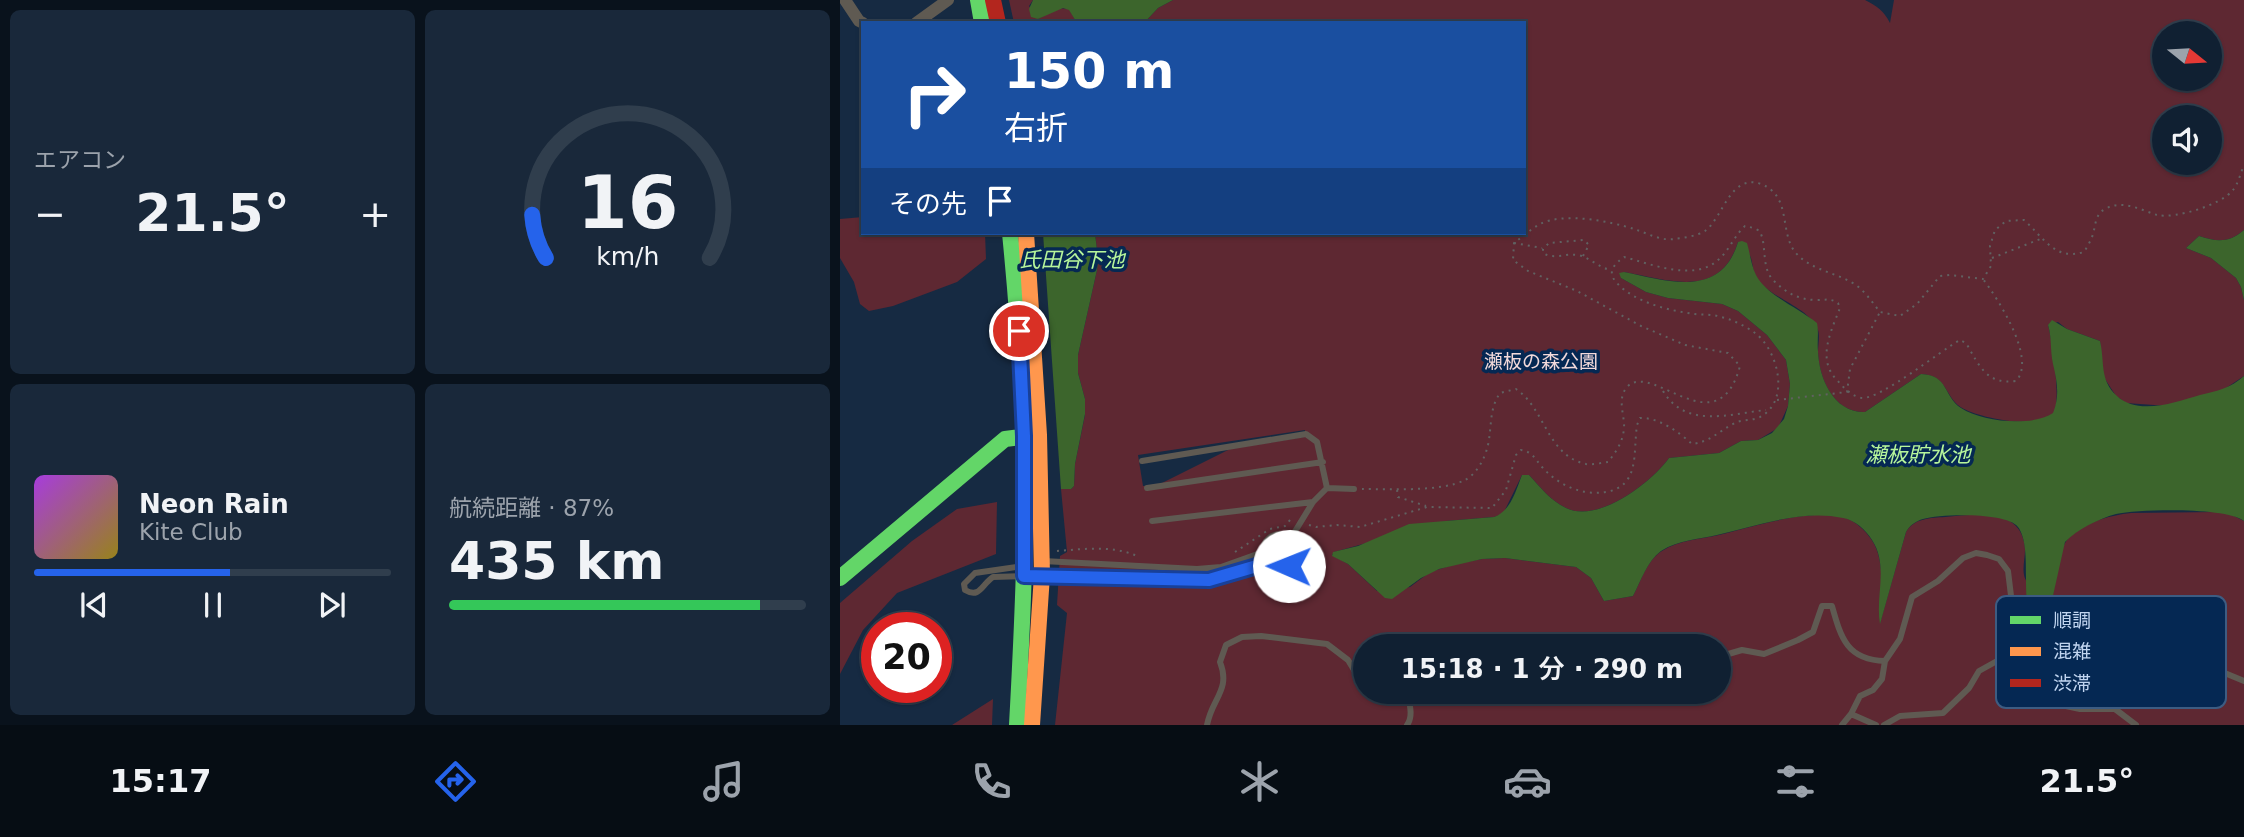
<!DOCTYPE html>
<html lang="ja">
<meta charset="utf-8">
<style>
body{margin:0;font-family:"DejaVu Sans","Noto Sans JP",sans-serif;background:#19283a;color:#f1f3f6;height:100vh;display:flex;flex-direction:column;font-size:26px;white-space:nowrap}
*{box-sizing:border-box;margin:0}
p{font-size:23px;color:#9ca3ac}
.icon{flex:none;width:38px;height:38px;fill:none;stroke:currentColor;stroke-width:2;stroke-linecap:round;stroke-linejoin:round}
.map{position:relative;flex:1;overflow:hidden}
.sheet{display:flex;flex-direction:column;gap:10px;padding:10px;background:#09121c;width:840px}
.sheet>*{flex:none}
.hud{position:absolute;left:21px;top:21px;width:665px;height:214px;border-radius:0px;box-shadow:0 2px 5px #0004,0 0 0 2px #303e4d;background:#1a4fa0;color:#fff;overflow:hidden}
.needle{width:46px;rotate:108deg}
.tools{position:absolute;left:1312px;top:21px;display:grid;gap:14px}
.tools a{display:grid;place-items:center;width:70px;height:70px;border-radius:50%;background:#102032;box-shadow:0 2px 5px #0004,0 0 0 2px #303e4d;font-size:35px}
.speed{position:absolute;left:21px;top:612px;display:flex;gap:14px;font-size:35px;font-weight:700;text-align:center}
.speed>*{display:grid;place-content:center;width:91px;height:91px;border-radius:50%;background:#102032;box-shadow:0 2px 5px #0004,0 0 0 2px #303e4d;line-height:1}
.speed .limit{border:10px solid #d22;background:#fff;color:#111}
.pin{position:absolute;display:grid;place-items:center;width:60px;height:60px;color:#fff;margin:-30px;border:4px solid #fff;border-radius:50%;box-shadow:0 2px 7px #0007}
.me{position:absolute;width:77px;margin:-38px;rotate:271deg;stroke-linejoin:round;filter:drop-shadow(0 0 5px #0008)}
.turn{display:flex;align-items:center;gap:24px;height:147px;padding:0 28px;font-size:32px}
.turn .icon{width:91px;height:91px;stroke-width:2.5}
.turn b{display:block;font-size:49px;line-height:60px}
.then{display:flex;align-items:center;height:66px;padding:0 28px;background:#0003;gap:14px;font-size:26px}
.big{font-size:52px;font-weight:600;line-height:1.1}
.sheet .widget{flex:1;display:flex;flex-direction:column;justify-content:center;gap:10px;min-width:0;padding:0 24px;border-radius:10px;background:#19283a}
.sheet .dial{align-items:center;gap:0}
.dial svg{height:182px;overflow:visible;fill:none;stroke:#303e4d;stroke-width:7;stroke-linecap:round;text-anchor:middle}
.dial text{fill:#f1f3f6;stroke:none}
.song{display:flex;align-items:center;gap:21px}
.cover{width:84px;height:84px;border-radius:10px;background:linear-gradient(135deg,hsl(280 70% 55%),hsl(50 70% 35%))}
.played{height:7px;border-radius:4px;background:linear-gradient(90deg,#2563eb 55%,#303e4d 55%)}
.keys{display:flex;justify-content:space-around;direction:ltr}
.heat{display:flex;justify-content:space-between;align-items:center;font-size:38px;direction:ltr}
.charge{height:10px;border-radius:5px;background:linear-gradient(90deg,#34c759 87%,#303e4d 0)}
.sheet .tiles{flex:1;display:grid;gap:10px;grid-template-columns:repeat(2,1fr)}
.trip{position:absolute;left:513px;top:634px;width:378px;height:70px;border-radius:35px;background:#102032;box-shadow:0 2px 5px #0004,0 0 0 2px #303e4d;font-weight:600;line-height:70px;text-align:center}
.menu{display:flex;height:112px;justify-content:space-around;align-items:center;background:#060d14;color:#9ca3ac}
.menu .icon{width:49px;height:49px}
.menu .selected{color:#2563eb}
.menu b{font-size:32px;color:#f1f3f6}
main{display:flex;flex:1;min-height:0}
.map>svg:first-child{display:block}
.green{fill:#5e2832;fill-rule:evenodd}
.water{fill:#3c652c}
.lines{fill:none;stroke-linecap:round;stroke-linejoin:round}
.path{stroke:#616161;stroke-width:2;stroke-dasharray:2 5;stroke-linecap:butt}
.lane{stroke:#5f5a52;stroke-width:6}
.street{stroke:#5f5a52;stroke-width:12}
.fast{stroke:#63d668;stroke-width:16}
.slow{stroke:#ff974d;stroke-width:16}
.jam{stroke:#b3261e;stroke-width:16}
.route-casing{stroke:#184099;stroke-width:18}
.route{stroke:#2563eb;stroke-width:12}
.labels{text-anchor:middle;stroke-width:7;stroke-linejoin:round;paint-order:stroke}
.park-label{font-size:19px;fill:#f3dadb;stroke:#052853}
.water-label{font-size:21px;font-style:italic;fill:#b7f69b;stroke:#052853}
.key{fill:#052853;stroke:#3d5c82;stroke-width:2}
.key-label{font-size:19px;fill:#c1d5f0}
</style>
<main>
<section class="sheet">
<div class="tiles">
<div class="widget"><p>エアコン</p>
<div class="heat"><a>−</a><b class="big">21.5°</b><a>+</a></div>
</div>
<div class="widget dial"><svg viewBox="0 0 100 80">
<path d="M14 69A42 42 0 1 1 86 69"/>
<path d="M14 69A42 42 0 0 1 8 50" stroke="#2563eb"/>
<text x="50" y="56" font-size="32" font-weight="700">16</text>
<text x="50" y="72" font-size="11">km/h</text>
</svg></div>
<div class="widget">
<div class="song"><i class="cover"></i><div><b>Neon Rain</b><p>Kite Club</p></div></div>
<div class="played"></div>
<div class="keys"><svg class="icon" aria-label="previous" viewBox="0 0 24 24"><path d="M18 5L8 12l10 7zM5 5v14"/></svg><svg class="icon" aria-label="pause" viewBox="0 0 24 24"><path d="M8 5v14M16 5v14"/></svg><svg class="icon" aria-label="next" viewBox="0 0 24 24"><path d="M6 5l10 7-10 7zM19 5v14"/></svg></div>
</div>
<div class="widget"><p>航続距離 · 87%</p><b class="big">435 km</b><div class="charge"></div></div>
</div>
</section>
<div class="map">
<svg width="1404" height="725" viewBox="0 0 1404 725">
<rect width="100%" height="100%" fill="#162a42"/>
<!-- green -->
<path class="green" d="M169,0h24l-4,6 9,13 20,-11 11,1 8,14h-63z
M333,0h692c12,6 19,11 25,23l4,-23h350v230c-15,13 -27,12 -45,6l-13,12 25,10 25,20 5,9 3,13v76l-24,16 -52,14 -42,-3 -10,-7 -13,-20 -3,-35 -33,-12 -9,-7 -10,3c4,13 14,79 5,89 -15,16 -72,4 -89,-5 -20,-10 -15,-34 -43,-35l-56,38c-31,1 -46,-33 -47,-60 0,-7 2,-16 0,-22 -9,-23 -46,-31 -61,-51 -4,-6 -4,-14 -6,-21 -2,-6 -9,-11 -13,-16 -18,58 -69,38 -114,30l-3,6 25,14 22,6 54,6 16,7 29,24 19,25 4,24 -2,22 -10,22 -20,12 -17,1 -22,12 -50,5c-17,24 -71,66 -103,50 -15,-7 -26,-21 -37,-33h-7l-19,39 -9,3 -48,4 -112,31 -2,3 16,9 29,27 33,-4 20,-15 26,-8 26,-5 23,-1 71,9 15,11 13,23 29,-5c8,-15 14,-36 29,-45 17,-11 38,-12 57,-16 33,-8 94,-28 127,-17 10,4 19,12 25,21 16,22 9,58 9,84l26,-91c8,-14 25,-14 39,-15 27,-2 72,-10 79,25 3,11 -2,22 0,33 2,11 19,25 26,34 4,-16 8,-51 14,-64 10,-21 47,-30 67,-32l86,-1 11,1 16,8v204h-1189l12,-112 -10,-8 3,-49 7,-4 -6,-63h10l3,-3 1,-22 10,-49v-16l-7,-26v-18l19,-85 1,-11 -3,-26h429v-210h-380l14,-15zM1325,33h45v46h-45zM1325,117h45v46h-45zM465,430l-1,7 -74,12 -74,37h-13l-5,-31zM525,646h353v45h-353z
M23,217v16h122l1,26 -29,23 -64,24 -24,5 -9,-7 -6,-22 -14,-24v-39z
M157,502l-1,52 -99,39 -34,37 -23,44v-71l72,-62 45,-32z
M153,699l-1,26h-40z"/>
<!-- water -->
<path class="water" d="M193,0h140l-15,8 -14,15h-67l-8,-13 -6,-2 -25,11 -7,-2 -2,-8z
M1404,230v70l-3,-13 -5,-9 -25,-20 -25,-10 13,-12c18,6 30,7 45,-6z
M203,233h52l3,26 -1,11 -19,85v18l7,26v15l-10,50 -1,22 -3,3h-10z
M902,241l5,2c3,10 4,22 9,32 10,20 43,33 61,48 2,10 0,18 1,28 1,28 16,62 47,61l56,-38c28,1 22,22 40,34 21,14 71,19 92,5 7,-17 4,-32 0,-49 -3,-14 -1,-26 -5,-39l4,-5 15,9 33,12c5,21 -1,39 17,55 21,20 59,6 83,-1 17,-4 31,-7 44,-19v145c-18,-14 -104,-12 -128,-7 -18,5 -38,15 -51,28l-15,67 -9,6 -9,-5 -5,-8c-3,-21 3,-59 -9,-75 -12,-15 -77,-13 -95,-8 -7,2 -13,6 -17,13l-26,92c-5,-28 9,-58 -8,-84 -6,-10 -17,-20 -29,-22 -41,-9 -86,8 -126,17 -18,4 -39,5 -56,16 -14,10 -20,30 -28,45l-29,5 -13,-23 -15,-11 -71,-9 -23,1 -43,10 -18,9 -29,21 -7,-1 -37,-34 -16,-8 1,-4 25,-6 51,-22 85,-7c17,-6 22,-27 28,-42h7c11,12 22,26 37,33 32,16 86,-26 103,-50l50,-5 22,-12 17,-1 14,-7 12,-14 4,-13 2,-22 -4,-24 -19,-25 -29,-24 -16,-7 -54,-6 -22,-6 -25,-14 -2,-5 5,-1c44,9 97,27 114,-30z"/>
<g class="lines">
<!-- path -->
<path class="path" d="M674,243l28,5
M743,256l6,-11 -5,-5 -35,3 -6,6v4c11,7 22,0 35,2 11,2 20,12 32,15
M1152,258l51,-20
M823,391c23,38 65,23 103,19
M937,400l70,-8 3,-23 30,-57
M522,489c27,0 80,3 103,-9 12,-6 20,-22 23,-35 4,-19 1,-36 12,-52l16,-4c29,19 31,67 70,75 6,1 15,-1 22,-2 8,-10 15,-20 16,-34 1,-13 -8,-30 4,-42 25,-24 90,62 112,-20l-12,-13 -43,-8 -44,-19 -64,-35 -49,-20 -15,-11 1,-17c8,-6 17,-14 26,-19 23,-12 69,-3 94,5 13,4 26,12 40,10 9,-1 23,-3 31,-8 18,-13 25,-58 56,-47 31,12 18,47 34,68 14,17 38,20 56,30 13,7 20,19 29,30l20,4 17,-12 23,-28 10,-1 33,4 8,-13 -1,-20 5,-16 11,-9 18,-1c20,18 31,41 60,32 3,-5 6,-10 8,-15 4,-10 2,-22 13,-28 17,-10 36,1 52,6 18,4 64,-10 76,-25 5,-6 8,-18 11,-25
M557,490l1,7 28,9
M469,525l7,2 21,-2 23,2 67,-20 65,1 14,-18 10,-35 5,-5c12,2 14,9 21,17 16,18 40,29 64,25 34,-6 27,-38 31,-67l3,-7c18,-1 39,14 52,26 18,-2 27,-13 43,-21 7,-4 18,-2 25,-6 31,-16 18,-67 -5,-84 -10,-7 -21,-13 -34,-16 -8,-3 -17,-2 -26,-3 -25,-3 -62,-12 -79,-32 -9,-10 -2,-18 8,-25 27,7 70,25 94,3 11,-9 16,-24 27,-34 4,1 12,2 15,6 7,13 1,35 13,48 13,13 26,20 44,20 9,0 13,-2 21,3l2,5c-9,23 -23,51 -4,71 7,8 15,17 26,19 19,1 78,-47 98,-58l6,3c13,22 20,42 50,38 21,-22 -18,-82 -33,-102
M217,551c27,-2 55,-6 80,5
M395,552l35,-23 15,-3 5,-6"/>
<!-- lane -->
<path class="lane" d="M302,461l164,-27 11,8 10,46
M307,488l176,-26
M312,521l161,-19
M423 551a17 17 0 1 1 34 0a17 17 0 1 1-34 0Z
M451,538l22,-36 14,-14 27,1
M203,561l154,8 24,-2 42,-15
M183,566l-48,7 -11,11 1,6c15,9 17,-6 28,-13l30,-1
M204,576l165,5 58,-18
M878,657l24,-7 22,4 34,-14 15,-8 9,-26h10c9,32 15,54 53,55
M567,691c2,11 7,25 0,34
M675,691l14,7 43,3h13l24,-10
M367,725c5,-27 24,-35 13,-63l6,-17 16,-8 19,-1 66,8 21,16 12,20 5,4
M1002,725l9,-11
M1036,725l-25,-11 9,-18 13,-6 9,-11 3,-18 15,-22 12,-42 26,-16 25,-23 13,-5 11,2 12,4 9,12 4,33 16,21 14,7 13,1 14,-13 16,-1 27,3 23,6 29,25 22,4 58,24
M1044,725l16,-9 43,-3 26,-25 10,-17 18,-10 16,4 15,16 38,25 14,3h35l21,16"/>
<!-- street -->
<path class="street" d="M5,0l14,21 4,2
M76,23l32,-23"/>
<!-- fast -->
<path class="fast" d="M138,0l4,23
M170,233c9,91 15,182 15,273 0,73 -4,146 -8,219
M0,578l165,-139 31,-4"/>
<!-- slow -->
<path class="slow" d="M186,233l13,202 3,140 -10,150"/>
<!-- jam -->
<path class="jam" d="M153,0l5,23"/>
</g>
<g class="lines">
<!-- route casing -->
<g class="route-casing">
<path id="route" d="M179,331l5,105v140l185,4 58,-17 11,5 11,-2"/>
</g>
<!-- route -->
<use href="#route" class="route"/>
</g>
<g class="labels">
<!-- park labels -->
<g class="park-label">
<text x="701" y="368">瀬板の森公園</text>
</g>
<!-- water labels -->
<g class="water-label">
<text x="232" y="267">氏田谷下池</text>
<text x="1078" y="462">瀬板貯水池</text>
</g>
</g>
<!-- legend -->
<rect x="1156" y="596" width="230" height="112" rx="10" class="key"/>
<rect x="1170" y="616" width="31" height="8" fill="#63d668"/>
<rect x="1170" y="647" width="31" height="9" fill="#ff974d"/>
<rect x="1170" y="679" width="31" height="8" fill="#b3261e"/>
<g class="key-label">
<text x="1213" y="627">順調</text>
<text x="1213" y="658">混雑</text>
<text x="1213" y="690">渋滞</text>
</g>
</svg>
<div class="tools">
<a><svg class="needle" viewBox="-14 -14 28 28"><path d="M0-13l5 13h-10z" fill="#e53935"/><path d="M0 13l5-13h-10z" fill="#9ca3ac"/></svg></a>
<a><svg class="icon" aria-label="sound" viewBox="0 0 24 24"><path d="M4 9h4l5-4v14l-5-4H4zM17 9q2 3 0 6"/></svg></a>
</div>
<div class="speed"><div class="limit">20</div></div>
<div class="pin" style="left:179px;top:331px;background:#d93025"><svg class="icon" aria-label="arrive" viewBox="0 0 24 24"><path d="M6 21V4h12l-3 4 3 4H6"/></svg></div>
<svg class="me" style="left:449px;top:566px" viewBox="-20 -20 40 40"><circle r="19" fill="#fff"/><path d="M0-13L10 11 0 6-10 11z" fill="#2563eb"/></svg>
<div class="trip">15:18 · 1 分 · 290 m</div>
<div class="hud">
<div class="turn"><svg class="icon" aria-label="right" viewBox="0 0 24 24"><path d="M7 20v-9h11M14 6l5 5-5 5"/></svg><div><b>150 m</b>右折</div></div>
<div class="then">その先<svg class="icon" aria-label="arrive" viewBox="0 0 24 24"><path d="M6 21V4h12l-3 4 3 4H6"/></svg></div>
</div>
</div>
</main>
<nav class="menu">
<b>15:17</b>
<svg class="icon selected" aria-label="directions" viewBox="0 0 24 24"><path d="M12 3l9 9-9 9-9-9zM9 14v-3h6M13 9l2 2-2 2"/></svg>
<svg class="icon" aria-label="music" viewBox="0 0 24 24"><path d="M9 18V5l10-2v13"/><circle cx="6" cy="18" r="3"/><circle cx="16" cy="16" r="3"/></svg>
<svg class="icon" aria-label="phone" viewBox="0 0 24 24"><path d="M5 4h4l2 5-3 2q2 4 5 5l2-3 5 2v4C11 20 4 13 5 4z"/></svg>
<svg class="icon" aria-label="climate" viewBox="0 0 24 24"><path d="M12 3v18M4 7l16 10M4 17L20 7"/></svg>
<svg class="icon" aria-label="car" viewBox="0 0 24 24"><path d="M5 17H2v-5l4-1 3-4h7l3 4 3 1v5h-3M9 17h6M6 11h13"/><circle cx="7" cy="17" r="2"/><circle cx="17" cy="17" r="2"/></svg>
<svg class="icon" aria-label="filters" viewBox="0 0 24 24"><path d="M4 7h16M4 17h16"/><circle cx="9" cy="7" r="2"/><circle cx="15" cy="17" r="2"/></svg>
<b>21.5°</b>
</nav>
